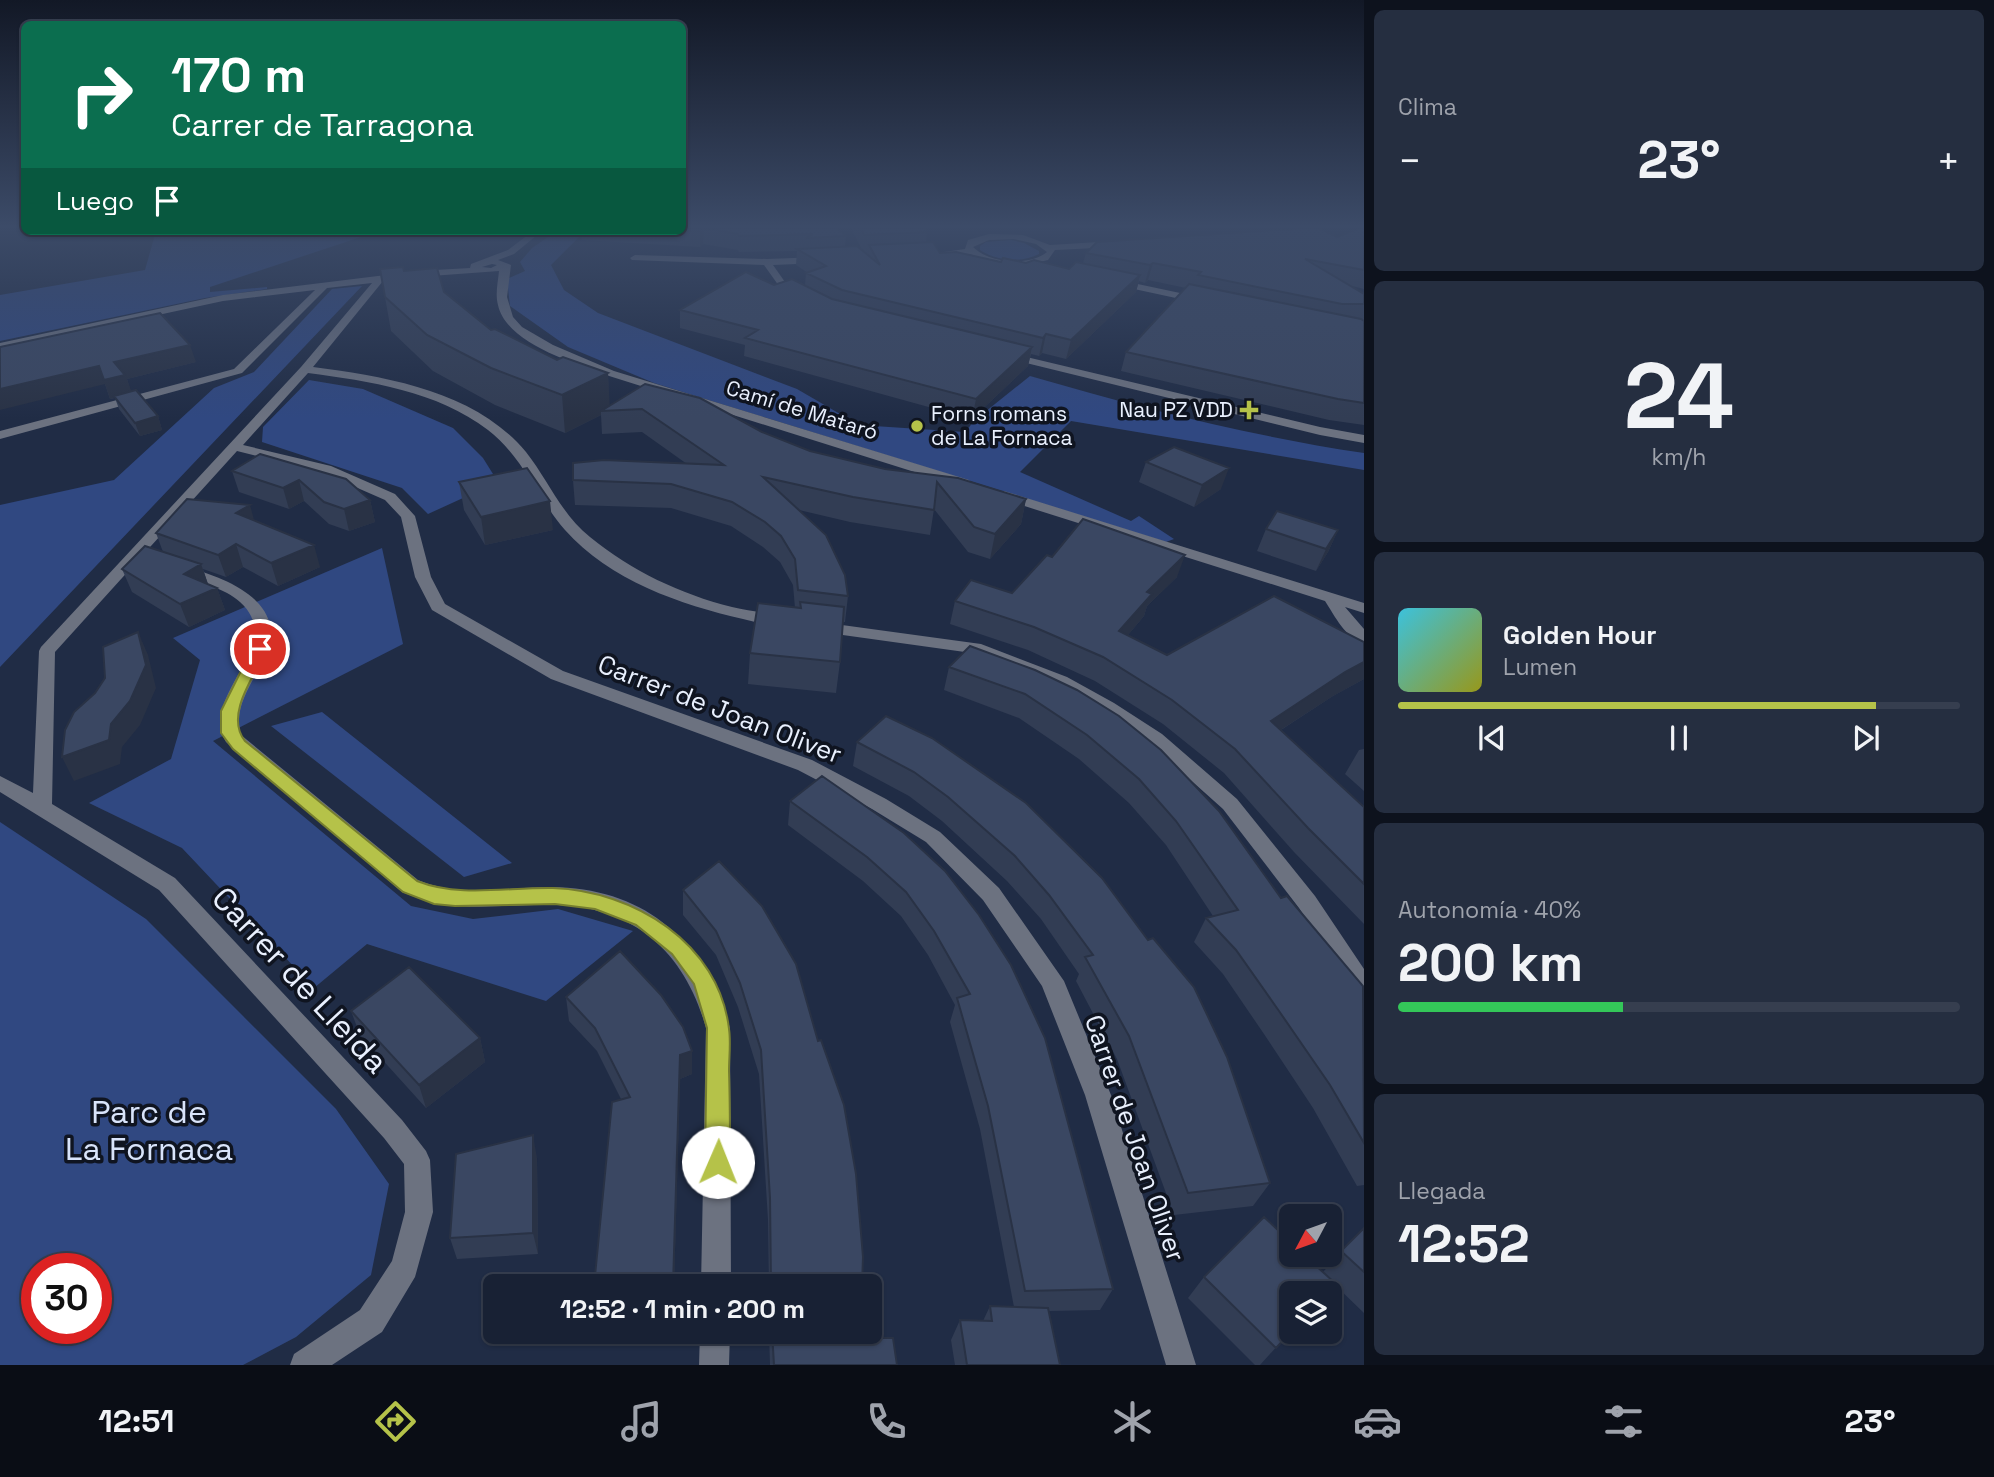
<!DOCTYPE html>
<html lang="es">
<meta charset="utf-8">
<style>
body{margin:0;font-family:"Space Grotesk",sans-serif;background:#252e40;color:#f1f3f6;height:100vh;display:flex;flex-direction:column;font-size:26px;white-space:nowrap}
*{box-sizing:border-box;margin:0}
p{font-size:23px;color:#9fa3ac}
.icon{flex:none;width:38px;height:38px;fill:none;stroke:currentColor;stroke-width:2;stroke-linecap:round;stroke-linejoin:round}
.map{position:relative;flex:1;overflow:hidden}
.drawer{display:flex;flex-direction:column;gap:10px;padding:10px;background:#0d121d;width:630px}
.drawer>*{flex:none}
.banner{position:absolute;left:21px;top:21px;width:665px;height:214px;border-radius:10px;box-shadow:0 2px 5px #0004,0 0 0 2px #363e4f;background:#0b6e4f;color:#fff;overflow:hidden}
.needle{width:46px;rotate:229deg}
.tools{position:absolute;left:1279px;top:1204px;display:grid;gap:14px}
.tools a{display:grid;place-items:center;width:63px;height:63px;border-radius:10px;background:#182134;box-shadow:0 2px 5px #0004,0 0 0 2px #363e4f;font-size:35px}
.speed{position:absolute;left:21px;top:1253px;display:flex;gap:14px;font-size:35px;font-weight:700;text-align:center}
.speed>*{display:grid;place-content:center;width:91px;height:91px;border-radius:50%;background:#182134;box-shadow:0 2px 5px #0004,0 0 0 2px #363e4f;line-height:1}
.speed .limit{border:10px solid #d22;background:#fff;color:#111}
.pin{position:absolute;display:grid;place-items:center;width:60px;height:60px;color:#fff;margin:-30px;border:4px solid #fff;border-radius:50%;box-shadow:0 2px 7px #0007}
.me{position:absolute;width:77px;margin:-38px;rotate:1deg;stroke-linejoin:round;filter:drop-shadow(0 0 5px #0008)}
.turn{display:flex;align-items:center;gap:24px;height:147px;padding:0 35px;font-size:32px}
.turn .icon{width:91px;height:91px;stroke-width:2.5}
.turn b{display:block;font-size:49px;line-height:60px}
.then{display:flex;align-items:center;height:66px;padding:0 35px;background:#0003;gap:14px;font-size:26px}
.big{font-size:52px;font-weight:700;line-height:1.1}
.drawer .tile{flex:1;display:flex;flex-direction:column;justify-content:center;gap:10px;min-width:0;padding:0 24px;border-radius:10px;background:#252e40}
.drawer .dial{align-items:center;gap:0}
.dial b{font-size:91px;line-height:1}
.song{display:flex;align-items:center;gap:21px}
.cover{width:84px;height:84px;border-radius:10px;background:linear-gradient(135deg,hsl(190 70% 55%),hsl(60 70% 35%))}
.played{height:7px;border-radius:4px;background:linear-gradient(90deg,#b5c249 85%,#363e4f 85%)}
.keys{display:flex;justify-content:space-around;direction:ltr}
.heat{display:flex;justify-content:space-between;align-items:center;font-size:38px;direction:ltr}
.charge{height:10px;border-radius:5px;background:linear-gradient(90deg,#34c759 40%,#363e4f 0)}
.trip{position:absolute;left:483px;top:1274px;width:399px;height:70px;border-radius:10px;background:#182134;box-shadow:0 2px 5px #0004,0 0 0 2px #363e4f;font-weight:700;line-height:70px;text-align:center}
.tabs{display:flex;height:112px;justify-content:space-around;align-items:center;background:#0a0d15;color:#9fa3ac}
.tabs .icon{width:49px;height:49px}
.tabs .current{color:#b5c249}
.tabs b{font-size:32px;color:#f1f3f6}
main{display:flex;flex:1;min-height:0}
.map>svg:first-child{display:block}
.green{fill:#304881;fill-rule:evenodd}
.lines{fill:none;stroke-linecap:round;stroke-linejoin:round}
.minor{fill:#6c7280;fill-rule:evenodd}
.wall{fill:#323d54}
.shaded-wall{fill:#293245}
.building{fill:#3a4762;stroke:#293245;stroke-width:2}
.route{fill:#b5c249;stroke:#767e2f;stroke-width:2}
.poi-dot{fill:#b5c249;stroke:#0f1420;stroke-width:2.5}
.labels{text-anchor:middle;stroke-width:7;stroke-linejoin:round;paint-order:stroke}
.far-street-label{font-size:21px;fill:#e9f0fe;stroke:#0f1420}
.far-poi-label{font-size:21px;fill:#e9f0fe;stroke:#0f1420;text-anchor:end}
.street-label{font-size:26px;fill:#e9f0fe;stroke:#0f1420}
.near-street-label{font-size:32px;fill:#e9f0fe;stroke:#0f1420}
.near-park-label{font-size:32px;fill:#d9e4fa;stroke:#0f1420}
</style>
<main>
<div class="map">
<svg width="1364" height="1365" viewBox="0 0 1364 1365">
<rect width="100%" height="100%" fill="#202c45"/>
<!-- green -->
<path class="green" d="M156,231h206l5,4 -157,52v5l57,-5v2l-62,9 -205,43v-46l145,-25z
M557,231h28l-34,34 13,25 34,23 199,76 62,36 106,7 10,-12 55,-44c110,32 221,60 334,77v17l-293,-49 -51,51 111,49 8,-5 35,23 -8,3 -512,-159 -86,-36 -58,-41 -3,-27 18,-8 -5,-9 12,-14z
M1011,240l13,3 15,8v3c-17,9 -43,7 -59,-4v-4l6,-4z
M362,286l-362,381v-162l114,-25 100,-92 40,-16 78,-83z
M309,380l54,9 90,39 30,30 15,24 -70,32 -26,-26 -140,-46 1,-15z
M382,548l21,96 -190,97 198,165 62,13 85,-10 75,22 -87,70 -179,-57 -53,44 -132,-140 -93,-45 82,-44 29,-99 -27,-22z
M322,712l190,151 -48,14 -193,-151z
M0,822l146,97 190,190 53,75 -18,91 -75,62 -53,28h-243zM37,1269h59v59h-59z"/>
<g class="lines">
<!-- minor -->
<path class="minor" d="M533,231h9l-28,23 -16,6 13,5 -4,32 6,20 9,10 31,18 61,26 355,109 2,3 -7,4 -5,-1 -353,-111c-32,-12 -100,-32 -108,-70 -3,-11 0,-23 1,-34l-82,6 -5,-3 5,-3 53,-3 1,-4 37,-14zM492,264l5,1 -6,3 -9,-1z
M989,234l34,1 27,10 65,-4 4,3 -4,3 -60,3 -7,10 -25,6 -27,-2 -26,-10 -35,3 -5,-3 35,-5 3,-9zM1014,239l22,5 11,8c-19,15 -58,11 -74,-5l16,-7z
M635,255l132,4 53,-2 5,3 -5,3 -47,2 12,17 17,12v4l-4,1 -19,-13 -15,-21 -132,-5 -2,-2z
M386,275l5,3 -2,2 -6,1 -70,86c75,10 162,24 213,85 22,28 36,63 64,85 42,34 90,57 142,70 18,4 36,6 53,11l2,3 -2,3c-13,4 -29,-2 -42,-5 -62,-14 -134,-39 -178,-89 -28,-32 -42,-73 -77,-100 -51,-39 -119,-49 -180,-57l-65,72 88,21 64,28 20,22 16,61 14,27 118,67 249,89 74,39 54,33 59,56 65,93 47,114 85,270h-30l-81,-270 -43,-109 -59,-86 -57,-58 -54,-33 -74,-39 -247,-91 -119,-69 -17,-33 -14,-60 -16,-17 -64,-28 -84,-21 -182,201 -3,152 123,74 227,242 24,31 4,9 3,52 -18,65 -33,55 -50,33h-42l4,-11 66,-44 32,-49 13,-49 -1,-48 -20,-26 -225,-248 -159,-98v-16l33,17 6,-142 2,-4 260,-280 71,-84 -45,5 -85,85 -242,66v-8l234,-62 81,-79 -92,11 -223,48v-6l223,-48z
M1114,279l85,18 5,3 -5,3 -88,-19 -2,-2z
M1006,352l314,75 44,8v8l-44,-8 -318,-78v-4z
M1004,491l360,112v10l-19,-6 19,22v14c-19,-5 -29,-27 -39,-42l-326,-103 -2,-3z
M186,567c25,7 55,17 73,37 39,45 -33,83 -18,131l177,145c42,18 88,7 133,7 94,1 153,53 179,141l1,258h-30l5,-258c-21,-77 -74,-123 -155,-123 -55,-1 -96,10 -149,-13l-176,-150c-28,-47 62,-97 14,-140 -15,-14 -40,-19 -59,-27l-3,-3 3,-3z
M820,622l161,22 86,33 47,26 48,31 75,65 78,97 49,73v29l-8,-3 -57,-87 -76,-99 -75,-67 -46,-31 -47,-26 -83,-32 -158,-22 -2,-4 2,-4z
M700,1332h30l-1,33h-30z"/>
</g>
<!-- wall -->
<path class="wall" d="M682,228h155l9,8 -1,11 17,3 -11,-22h73l3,4 -1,11 14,10 61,9 25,1 43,6 14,-6 3,-10 251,-16 27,-9v61l-12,-3 12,8v131l-35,-5 -208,-49 5,-19 60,-64 -38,-8 -3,3 -6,-2 -3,11 -70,67 -24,-6 -3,3 -8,-2 -3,12 -56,53 -228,-63 1,-11 -65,-17v-18l94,-25h31l1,-12h2l-12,-8 1,-14 -58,1 -1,-2 -35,-6 -3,3 -118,-7 -1,-9h101z
M380,269l24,2 40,21 47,38 66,30 51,13 1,33 36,-22 165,67 75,18 141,30 -5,25 -31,35 -22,-7 -34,-43 -4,26 -80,-13 -51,-12 49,86 -3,26h-2l-3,40 -4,31 -88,-9 2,-31 45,-45 -2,-23 -13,-23 -17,-15 -32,-21 -60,-18 -96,-3 -2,-25 114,-16 -45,-32 -40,2 -1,-19 -36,18 -70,-28 -62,-34 -42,-40z
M0,347l196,15 -69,17 4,13 27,24 4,14 -22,6 -21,-27 -4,-11 -5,1 -5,-15z
M260,454l110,46 5,22 -26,9 -20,-7 -25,-23 -15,8 -50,-17 -7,-21z
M1146,462l75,27 -27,18 -55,-25z
M459,482l94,48 -68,15 -21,-35z
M255,520l65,47 -42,19 -35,-19 -17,10 -23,-8 5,15 9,4 8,22 -36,17 -57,-35 -10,-23 41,-17 -7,-19z
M1266,529l72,1 -10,22 -12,19 -59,-20z
M1052,557l125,20 -30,29 -3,10 -16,19 39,20 197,-13v37l-31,17 -52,34 83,77v117l-70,-72 -70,-79 -61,-49 -68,-43 -67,-31 -78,-26 5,-23 57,-8z
M949,667l86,3 246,228 83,89v198l-7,1 -44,-78 -49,-74 -41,-60 -29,-32 12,-24 7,-2 -47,-71 -37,-42 -50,-44 -60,-41 -75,-28z
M932,738l338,445 -17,23 -79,9 -57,-156 -41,-78 3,-7 -38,-55 -34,-38 -65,-60 -33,-25 -56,-30 4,-24z
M1364,749v42l-19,-17 14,-24z
M790,801l114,32 209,456 -13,21 -52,1 12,54h-105l-4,-25 9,-20 23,1 7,-15 24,1 -34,-178 -30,-107 5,-17 -27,-50 -27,-39 -38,-35 -75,-56z
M719,861l143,425h-93l-1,-66 -9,-146 -21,-67 -22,-52 -33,-40v-25z
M566,997l126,54v23l-12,5 -6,207h-80l27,-187 -24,-48 -28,-30z
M351,1011l129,27 5,24 -59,46 -66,-73z
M537,1158l1,96 -81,5 -7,-21z
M1364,1228v85l-30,-29 -74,81h-5l-67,-67 16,-21 119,-5z
M769,1332h91l-1,6 38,27h-127z"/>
<!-- shaded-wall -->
<path class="shaded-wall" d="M704,228l-1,16 -3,3v-16z
M1153,263l-5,17 -3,3 5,-18z
M1140,275l-4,17 -70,67 5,-19z
M1046,334l-4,19 -3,3 4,-18z
M190,345l6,17 -69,17 5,14 -22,6 -5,-15 -105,26v-21z
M1032,347l-4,19 -56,53 4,-20z
M608,373l2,37 -9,1v4l-36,18 -3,-38z
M158,416l4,14 -22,6 -5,-13z
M1229,468l-8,21 -27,18 8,-22z
M299,480l5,21 -15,8 -6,-21z
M1026,499l-5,25 -31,35 5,-25z
M370,500l5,22 -26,9 -5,-22z
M550,501l3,29 -68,15 -4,-28z
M250,505l6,22 -20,-14z
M1338,530l-10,22 -12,19 10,-22z
M236,544l7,23 -17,10 -8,-22z
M314,545l6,22 -42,19 -7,-23z
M1185,555l-8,22 -30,29 -3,10 -32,38 7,-23 28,-39z
M201,564l8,23 -25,-13z
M217,588l8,22 -36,17 -9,-23z
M138,632l10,23 8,33 -16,37 -18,22 -2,17 -46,17 -12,-24 49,-33z
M1364,662v17l-31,17 -74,48 12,-23 74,-49z
M480,1038l5,24 -59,46 -7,-23z
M692,1051v23l-12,5 -6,207h-1l7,-231z
M533,1135l4,23 1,96 -5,-21z"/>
<!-- building -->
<path class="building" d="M682,228h155l9,8 -40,2 7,-4 -74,2 -1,-2 -34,-6 -4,3 -18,-1z
M861,228h63l3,4 -63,3z
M1307,228h12l18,9 23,-9h4v42l-59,-11 59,35v10h-22l-144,-29 3,-3 -48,-9 -3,2 -64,-12 11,-11z
M933,242l7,11 16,-1 45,10 2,-4 23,5 8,-3 35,9 7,-7 64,13 -69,65 -25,-6 -3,4 -201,-48 -36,-17 20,-7 -29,-17 60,-3 23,19 -11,-20z
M403,267l1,4 33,-3 7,24 47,38 4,-1 62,31 6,-3 45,16 -46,22 -71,-27 -64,-33 -42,-38 -5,-28z
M746,272l28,13 18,-6 40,20 200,48 -56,52 -231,-61 13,-8 -78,-20z
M1189,284l172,35 3,2v82l-26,-4 -212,-47z
M160,313l30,32 -76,17 11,13 -21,5 -5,-14 -99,23v-42z
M645,384l55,14 62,34 48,19 75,18 73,9 68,21 -31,35 -21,-7 -37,-45 -3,28 -81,-13 -90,-20 63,58 19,40 3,21 -50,-6 -3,-31 -14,-23 -16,-14 -33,-20 -61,-18 -98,-4v-17l31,-3 120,5 -82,-56 -41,2z
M136,390l22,26 -23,7 -21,-27z
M1174,447l55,21 -27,17 -56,-23z
M260,454l86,25 24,21 -26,9 -20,-7 -25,-22 -16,8 -51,-17z
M527,468l23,33 -69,16 -22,-35z
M187,499l63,6 -14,8 78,32 -43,18 -35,-19 -18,11 -62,-22z
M1277,511l61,19 -12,19 -60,-20z
M1083,519l102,36 -38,37 5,2 -33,37 48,24 107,-59 90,46v20l-19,10 -74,49 93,86v77l-56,-56 -73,-79 -63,-49 -69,-43 -69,-30 -79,-26 16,-21 41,13 35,-38 5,2z
M145,546l56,18 -17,10 33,14 -37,16 -58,-35z
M800,602l44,5 -4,55 -90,-9 8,-50 43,5z
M138,632l8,33 -16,36 -19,23 -2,16 -47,17 3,-27 9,-18 21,-19 10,-15 -2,-31z
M970,646l65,24 42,20 42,26 42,34 58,61 62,87 6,-2 76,90 1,157 -34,-58 -51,-74 -43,-61 -30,-32 32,-8 -62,-89 -37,-42 -52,-44 -62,-41 -76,-27z
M886,716l46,22 94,65 76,75 46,62 5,-2 41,49 33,70 43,126 -82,10 -59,-157 -44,-79 8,-2 -44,-60 -34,-39 -67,-59 -34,-25 -57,-30z
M822,776l82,57 41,38 34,44 32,50 34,73 68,251 -88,2 -37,-185 -31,-108 13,-4 -36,-63 -28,-39 -39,-35 -77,-56z
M719,861l43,45 34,58 22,77 3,-1 23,65 12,69 7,83 -1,29h-91l-1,-88 -9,-148 -21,-67 -24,-52 -33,-41z
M620,951l41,44 22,32 9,24 -12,4 -7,231h-79l18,-184 18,-5 -35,-69 -29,-31z
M409,967l71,71 -61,47 -68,-74z
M533,1135v98l-83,5 6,-84z
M1264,1217l28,26v12h12l31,28 -9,10h-34v38l-16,17 -72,-71z
M1364,1228v44l-23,-21z
M990,1306l58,2 12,57h-93l-7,-45 32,1z
M772,1332h88l-1,6h34l4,27h-123z"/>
<!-- sky -->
<linearGradient id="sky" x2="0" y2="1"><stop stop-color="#121826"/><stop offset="0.54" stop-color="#3c4b68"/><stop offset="1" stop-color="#3c4b68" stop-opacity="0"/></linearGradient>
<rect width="1364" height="419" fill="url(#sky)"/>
<!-- route -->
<path class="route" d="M260,644l7,5c-12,26 -43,66 -22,92l172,140c43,17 91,6 136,7 81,3 166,55 176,141 2,13 0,28 0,42 1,30 1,60 1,91l-4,8 -8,4 -9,-4 -4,-8 2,-134 -13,-44 -22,-30 -36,-29 -41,-16 -40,-5 -100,2 -21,-2 -31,-12 -170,-143 -12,-16v-22l31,-62z"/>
<!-- markers -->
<g class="poi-dot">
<path d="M1245.5 399.5h7v7h7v7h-7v7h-7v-7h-7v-7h7z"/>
<circle cx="917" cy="426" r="7"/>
</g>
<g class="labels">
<!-- far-street labels -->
<g class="far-street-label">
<text transform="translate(802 410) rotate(17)" y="7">Camí de Mataró</text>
</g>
<!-- far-poi labels -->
<g class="far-poi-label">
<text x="1233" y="417">Nau PZ VDD</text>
<text x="931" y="421" text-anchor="start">Forns romans<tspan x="931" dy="24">de La Fornaca</tspan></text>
</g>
<!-- street labels -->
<g class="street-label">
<text transform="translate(720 709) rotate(21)" y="9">Carrer de Joan Oliver</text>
<text transform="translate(1135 1138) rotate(71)" y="9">Carrer de Joan Oliver</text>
</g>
<!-- near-street labels -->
<g class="near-street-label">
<text transform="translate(300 980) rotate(47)" y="11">Carrer de Lleida</text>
</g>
<!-- near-park labels -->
<g class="near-park-label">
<text x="149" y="1123">Parc de<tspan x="149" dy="37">La Fornaca</tspan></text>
</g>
</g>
</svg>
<div class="tools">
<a><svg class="needle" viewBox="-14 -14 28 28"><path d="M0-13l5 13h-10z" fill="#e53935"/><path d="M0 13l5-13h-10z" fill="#9fa3ac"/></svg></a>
<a><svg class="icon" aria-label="layers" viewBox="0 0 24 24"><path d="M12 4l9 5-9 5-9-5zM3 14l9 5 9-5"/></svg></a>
</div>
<div class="speed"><div class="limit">30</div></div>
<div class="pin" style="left:260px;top:649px;background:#d93025"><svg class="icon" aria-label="arrive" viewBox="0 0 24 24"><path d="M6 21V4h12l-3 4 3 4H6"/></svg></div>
<svg class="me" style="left:718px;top:1162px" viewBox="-20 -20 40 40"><circle r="19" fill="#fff"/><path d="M0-13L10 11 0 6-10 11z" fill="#b5c249"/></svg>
<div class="trip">12:52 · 1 min · 200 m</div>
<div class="banner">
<div class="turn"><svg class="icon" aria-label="right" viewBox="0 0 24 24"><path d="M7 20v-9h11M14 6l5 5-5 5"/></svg><div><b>170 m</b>Carrer de Tarragona</div></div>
<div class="then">Luego<svg class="icon" aria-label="arrive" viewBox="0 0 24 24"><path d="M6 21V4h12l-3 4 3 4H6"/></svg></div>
</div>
</div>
<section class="drawer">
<div class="tile"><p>Clima</p>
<div class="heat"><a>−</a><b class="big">23°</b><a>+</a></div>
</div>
<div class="tile dial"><b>24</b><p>km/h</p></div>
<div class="tile">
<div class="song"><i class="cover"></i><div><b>Golden Hour</b><p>Lumen</p></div></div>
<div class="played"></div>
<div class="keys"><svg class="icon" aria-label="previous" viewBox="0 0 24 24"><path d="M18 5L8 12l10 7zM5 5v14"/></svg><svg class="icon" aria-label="pause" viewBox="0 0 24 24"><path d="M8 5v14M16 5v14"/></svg><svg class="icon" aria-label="next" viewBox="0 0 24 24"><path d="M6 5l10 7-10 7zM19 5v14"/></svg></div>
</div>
<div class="tile"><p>Autonomía · 40%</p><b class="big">200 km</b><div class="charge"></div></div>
<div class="tile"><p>Llegada</p><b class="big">12:52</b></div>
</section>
</main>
<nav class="tabs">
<b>12:51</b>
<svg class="icon current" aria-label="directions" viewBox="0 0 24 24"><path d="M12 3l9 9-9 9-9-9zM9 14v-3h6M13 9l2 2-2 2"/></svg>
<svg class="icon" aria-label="music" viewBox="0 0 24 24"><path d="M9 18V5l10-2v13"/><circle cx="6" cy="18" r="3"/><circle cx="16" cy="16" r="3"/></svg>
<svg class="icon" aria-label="phone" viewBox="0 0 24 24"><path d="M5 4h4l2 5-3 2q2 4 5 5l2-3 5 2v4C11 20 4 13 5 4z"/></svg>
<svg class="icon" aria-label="climate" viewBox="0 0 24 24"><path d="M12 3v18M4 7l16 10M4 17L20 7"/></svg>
<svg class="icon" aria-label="car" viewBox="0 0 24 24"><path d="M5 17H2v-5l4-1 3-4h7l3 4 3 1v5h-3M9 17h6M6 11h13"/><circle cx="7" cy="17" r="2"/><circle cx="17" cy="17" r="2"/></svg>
<svg class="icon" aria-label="filters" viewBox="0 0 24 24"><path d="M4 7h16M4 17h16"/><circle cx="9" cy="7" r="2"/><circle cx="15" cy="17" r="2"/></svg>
<b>23°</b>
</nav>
